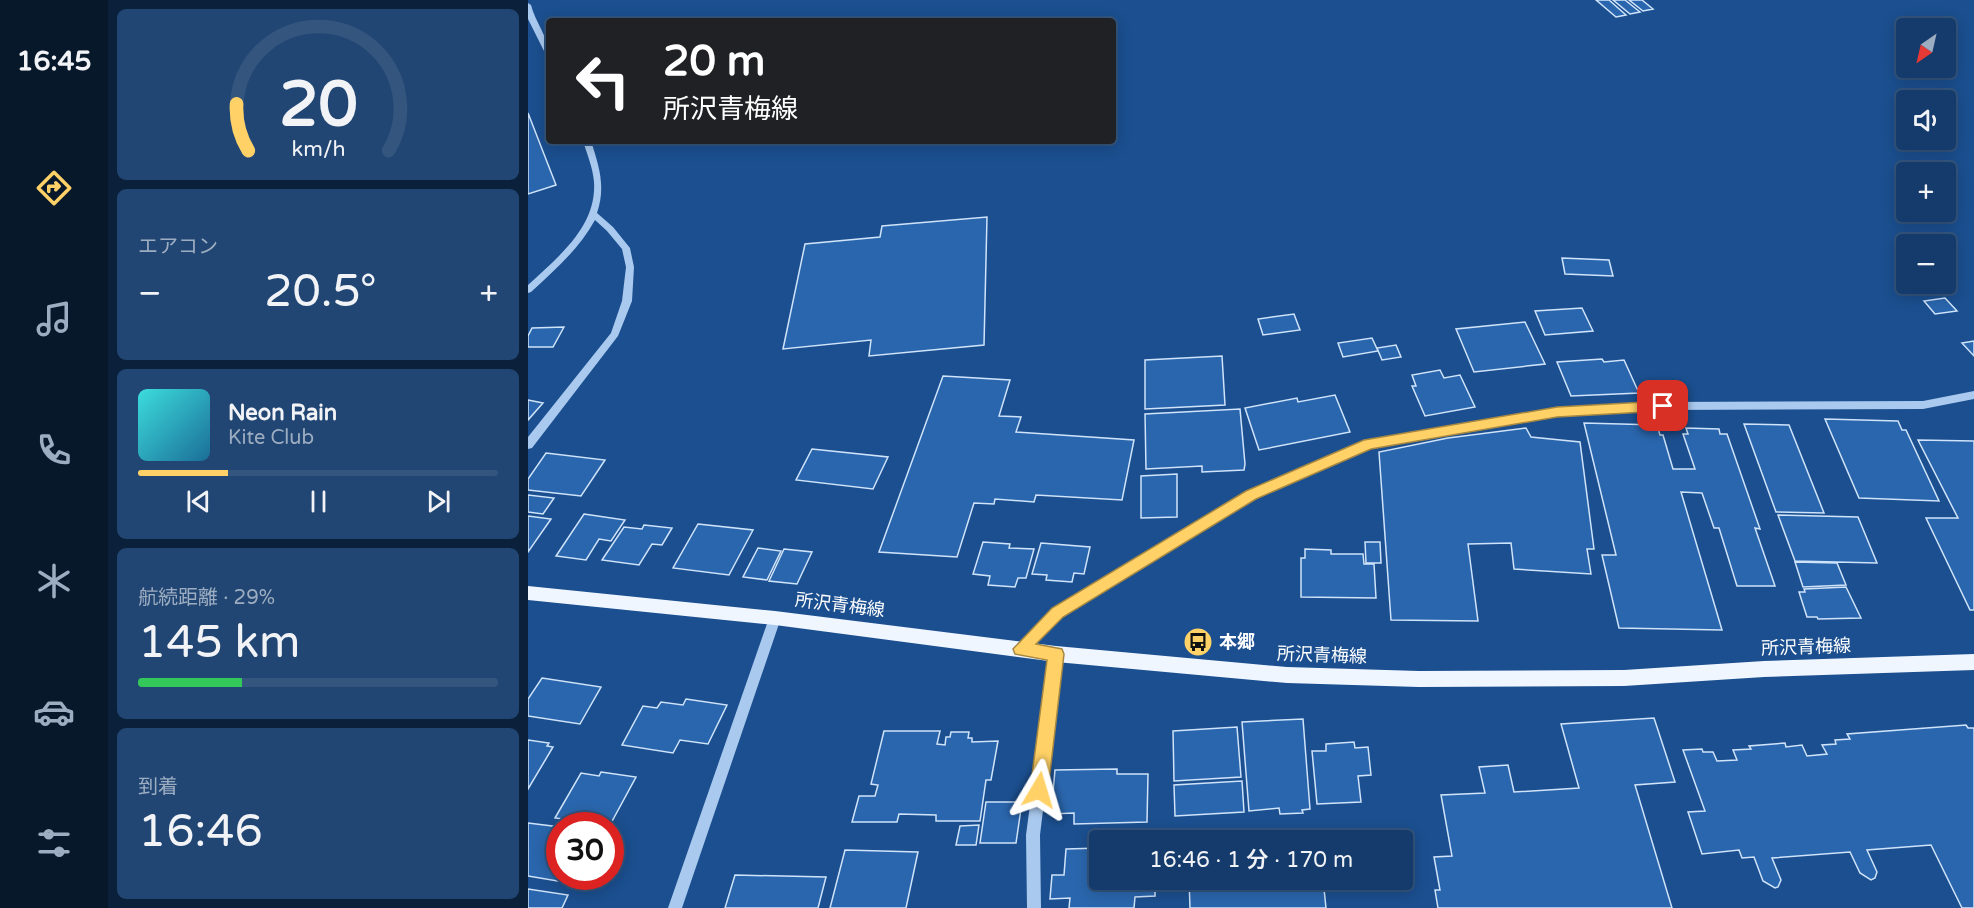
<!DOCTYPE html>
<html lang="ja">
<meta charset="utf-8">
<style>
body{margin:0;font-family:"Varela Round","Noto Sans JP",sans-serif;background:#214673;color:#f1f3f6;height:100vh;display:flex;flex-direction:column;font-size:22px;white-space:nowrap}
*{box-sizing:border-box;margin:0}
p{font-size:20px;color:#9dadc1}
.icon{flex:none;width:33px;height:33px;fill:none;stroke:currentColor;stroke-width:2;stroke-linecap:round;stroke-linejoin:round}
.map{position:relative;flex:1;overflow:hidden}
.drawer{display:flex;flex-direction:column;gap:9px;padding:9px;background:#0b203b;width:420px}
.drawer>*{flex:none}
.guide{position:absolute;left:18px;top:18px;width:570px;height:126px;border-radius:6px;box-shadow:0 3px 15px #0003,0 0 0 2px #33557e;background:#202124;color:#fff;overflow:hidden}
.needle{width:39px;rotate:214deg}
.controls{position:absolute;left:1368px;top:18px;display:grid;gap:12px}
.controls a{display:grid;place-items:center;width:60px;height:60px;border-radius:6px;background:#143b6b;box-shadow:0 3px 15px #0003,0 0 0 2px #33557e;font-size:30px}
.speed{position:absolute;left:18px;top:812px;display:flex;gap:12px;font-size:30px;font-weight:700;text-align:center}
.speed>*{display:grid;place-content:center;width:78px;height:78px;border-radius:50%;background:#143b6b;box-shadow:0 3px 15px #0003,0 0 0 2px #33557e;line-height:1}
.speed .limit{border:9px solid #d22;background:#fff;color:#111}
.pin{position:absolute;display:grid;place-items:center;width:51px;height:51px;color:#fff;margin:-26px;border-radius:12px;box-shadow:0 3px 9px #0006}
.me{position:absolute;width:66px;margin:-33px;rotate:7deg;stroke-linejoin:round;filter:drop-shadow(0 0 4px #0008)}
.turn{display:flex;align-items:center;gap:21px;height:126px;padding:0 18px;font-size:27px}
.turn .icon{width:78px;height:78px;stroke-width:2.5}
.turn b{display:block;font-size:42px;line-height:51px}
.big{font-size:45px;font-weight:600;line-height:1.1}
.drawer .widget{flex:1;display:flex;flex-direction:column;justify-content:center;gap:9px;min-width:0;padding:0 21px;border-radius:9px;background:#214673}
.drawer .dial{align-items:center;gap:0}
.dial svg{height:156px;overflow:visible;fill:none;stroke:#33557e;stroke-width:7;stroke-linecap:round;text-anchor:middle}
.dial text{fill:#f1f3f6;stroke:none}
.song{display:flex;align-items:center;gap:18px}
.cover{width:72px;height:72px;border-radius:9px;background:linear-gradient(135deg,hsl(180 70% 55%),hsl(200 70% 35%))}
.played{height:6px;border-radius:3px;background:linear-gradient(90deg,#ffd166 25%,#33557e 25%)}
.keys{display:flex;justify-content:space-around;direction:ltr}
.heat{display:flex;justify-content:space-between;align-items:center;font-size:33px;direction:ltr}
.charge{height:9px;border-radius:4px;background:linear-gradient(90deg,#34c759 29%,#33557e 0)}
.trip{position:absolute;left:561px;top:830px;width:324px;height:60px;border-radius:6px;background:#143b6b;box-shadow:0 3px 15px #0003,0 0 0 2px #33557e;font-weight:600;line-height:60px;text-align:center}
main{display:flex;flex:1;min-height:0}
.dock{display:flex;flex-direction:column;width:108px;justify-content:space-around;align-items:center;background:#08182b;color:#9dadc1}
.dock .icon{width:42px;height:42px}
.dock .active{color:#ffd166}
.dock b{font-size:27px;color:#f1f3f6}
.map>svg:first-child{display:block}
.building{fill:#2a66ad;stroke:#cfe3fa;stroke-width:1.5}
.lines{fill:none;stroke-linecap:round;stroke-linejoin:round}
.minor{fill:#a9c9ee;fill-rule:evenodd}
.major{fill:#f0f6ff;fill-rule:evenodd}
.route{fill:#ffd166;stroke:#a68842;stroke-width:1.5}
.labels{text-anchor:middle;stroke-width:6;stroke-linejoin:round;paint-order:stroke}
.street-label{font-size:18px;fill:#fff;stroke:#1b4f8f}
.poi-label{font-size:18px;font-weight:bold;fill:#fff;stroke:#1b4f8f;text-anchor:start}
</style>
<main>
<nav class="dock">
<b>16:45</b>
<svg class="icon active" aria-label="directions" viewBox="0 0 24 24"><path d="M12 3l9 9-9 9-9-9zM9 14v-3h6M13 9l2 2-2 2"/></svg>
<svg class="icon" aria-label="music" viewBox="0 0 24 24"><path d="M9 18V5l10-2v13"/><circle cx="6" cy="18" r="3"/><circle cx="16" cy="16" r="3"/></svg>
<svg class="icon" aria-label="phone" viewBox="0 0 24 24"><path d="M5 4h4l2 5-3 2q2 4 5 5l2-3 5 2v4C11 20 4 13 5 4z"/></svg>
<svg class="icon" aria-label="climate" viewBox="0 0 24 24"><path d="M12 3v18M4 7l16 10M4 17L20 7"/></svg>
<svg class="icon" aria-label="car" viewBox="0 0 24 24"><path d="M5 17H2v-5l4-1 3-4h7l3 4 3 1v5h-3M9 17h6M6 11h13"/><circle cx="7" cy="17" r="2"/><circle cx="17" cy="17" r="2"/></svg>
<svg class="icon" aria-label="filters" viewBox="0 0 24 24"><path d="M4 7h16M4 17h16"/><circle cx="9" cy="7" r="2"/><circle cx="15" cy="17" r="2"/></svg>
</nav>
<section class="drawer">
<div class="widget dial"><svg viewBox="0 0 100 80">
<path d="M14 69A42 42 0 1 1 86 69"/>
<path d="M14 69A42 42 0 0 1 8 45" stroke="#ffd166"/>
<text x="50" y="56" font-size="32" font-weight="700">20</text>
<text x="50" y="72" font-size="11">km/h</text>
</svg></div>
<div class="widget"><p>エアコン</p>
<div class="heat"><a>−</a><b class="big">20.5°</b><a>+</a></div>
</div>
<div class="widget">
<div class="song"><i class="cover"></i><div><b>Neon Rain</b><p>Kite Club</p></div></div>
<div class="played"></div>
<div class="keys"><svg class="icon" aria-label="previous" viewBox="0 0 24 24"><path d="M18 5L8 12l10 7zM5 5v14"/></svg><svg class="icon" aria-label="pause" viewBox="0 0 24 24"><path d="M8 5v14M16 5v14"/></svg><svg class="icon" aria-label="next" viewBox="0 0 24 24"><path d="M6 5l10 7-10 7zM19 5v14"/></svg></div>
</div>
<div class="widget"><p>航続距離 · 29%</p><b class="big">145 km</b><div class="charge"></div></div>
<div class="widget"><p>到着</p><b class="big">16:46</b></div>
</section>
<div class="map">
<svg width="1446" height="908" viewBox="0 0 1446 908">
<rect width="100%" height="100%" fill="#1b4f8f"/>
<!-- building -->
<path class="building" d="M1068,0h13l17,15 -10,2z
M1085,0h12l15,12 -10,2z
M1101,0h13l11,9 -10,2z
M0,113l28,72 -28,9z
M459,217l-3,128 -115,11 2,-16 -88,9 22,-105 75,-7 2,-11z
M1034,258l47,2 4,16 -48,-2z
M1417,298l12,13 -22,3 -11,-13z
M1054,308l11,23 -48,4 -10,-24z
M766,314l6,16 -37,5 -5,-16z
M997,322l20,42 -71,8 -18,-43z
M36,327l-11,20h-25v-11l4,-8z
M844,338l6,13 -35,6 -5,-14z
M1446,341v15l-12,-13z
M868,345l5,12 -19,3 -5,-12z
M694,356l3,49 -80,4v-49z
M1074,359l2,3 20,-2 15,33 -68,3 -14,-34z
M912,370l4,8 16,-3 15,32 -50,9 -13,-30h4l-4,-11z
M415,376l67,4 -11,36 22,1 -5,15 118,8 -12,60 -86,-5 -2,7 -39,-3 -1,5 -20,-1 -17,54 -78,-5z
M807,395l15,37 -91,18 -14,-42 52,-10 1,4z
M0,400l15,3 -15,17z
M712,409l5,55 -1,6 -42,2v-6l-56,3 -1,-55z
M1297,419l73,2 4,9h4l33,71 -80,-3z
M1056,423l73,2 3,10h3l10,34h22l-12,-35h5l-2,-6 33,1 1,5h7l33,95 -5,-1 20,58h-38l-18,-58h-5l-12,-35 -21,-1 41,138 -103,-2 -17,-73h14z
M1216,424l45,1 35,88 -48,-1z
M998,428l5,9 49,5 14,107h-7l4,25 -77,-5 -3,-26 -43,1 10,77 -87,-1 -12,-168 69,-14z
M1390,440l56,1v169h-4l-44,-92h32z
M284,449l76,8 -15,32 -77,-9z
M18,453l59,7 -24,36 -53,-6v-11z
M649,474v43l-36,1v-42z
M0,495l26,3 -11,16 -15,-2z
M56,514l41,6 -14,21 -12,-2 -13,21 -30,-4z
M1250,515l80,2 19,46 -82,-2z
M0,516l23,3 -23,33z
M170,524l55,6 -24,45 -56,-7z
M116,525l28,3 -10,17 -10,-1 -13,21 -37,-5 22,-33 18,2z
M455,542l27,2 -1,4 25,1 -8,29h-8l-3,9 -27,-2 2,-9 -17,-2z
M837,542h15l1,21h-15z
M513,543l49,4 -6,27 -10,-1 -2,9 -26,-2 1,-5 -15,-1z
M230,548l23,3 -14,29 -24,-3z
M256,549l28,3 -15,32 -28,-3z
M777,549l26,1v4h32l1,10h10l2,34 -75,-1v-39h4z
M1267,562l42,1 9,22 -43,2z
M1318,587l15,31 -43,1 -1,-2h-10l-8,-25h6l-1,-3z
M14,678l59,9 -21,37 -52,-8v-17z
M158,699l41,6 -19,39 -28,-4 -7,13 -51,-8 21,-39 14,2 4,-6 22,3z
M1126,718l21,64 -40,3 37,123h-234l-3,-18h5l-6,-33 18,-1 -11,-61 44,-2 -6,-26 29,-2 6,27 65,-4 -18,-64z
M775,719l7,90 -8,1 1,3 -23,1 -1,-6 -30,3 -7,-89z
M1438,725l2,3h6v180h-12l-31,-63 -64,5 10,22 -2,6 -4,2 -11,-7 -10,-21 -78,6 9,22 -3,7 -3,1 -12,-7 -9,-24 -12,1 -3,-8 -37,4 -14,-42 17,-1 -22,-61 19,-1 1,3h10l4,9 20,-1 -4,-10 18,-1 -2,-3 36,-3 1,4 16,-2 5,11 20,-2 -5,-9 14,-1 -1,-4 15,-1 -3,-5z
M709,727l4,50 -67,4 -1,-50z
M356,731h56l-3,13 8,1 1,-8h4l1,-5h18l-1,6h4v4l26,-1 -7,39h-5l-6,41h-44v-6l-37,-1 -2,8h-45l7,-26h16l3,-11 -7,-1z
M0,740l21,3 -2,3 6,1 -25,42z
M826,742l1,6 13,-1 3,28 -13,1 3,26 -44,2 -5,-53h14v-7z
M589,769v5h31l-1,48 -73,2v-11l-23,1 4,-44z
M73,772l35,5 -26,48 -55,-7 26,-45 18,3z
M714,781l2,31 -69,4 -1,-31z
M458,802h36l-6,41h-36z
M0,823l32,4v49h19l-4,8 -47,-8z
M451,825l-3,20h-20l4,-19z
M572,848v31h55v17l-20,1 -1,11h-65l1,-10 -20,1 2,-24h12l2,-26z
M317,850l73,2 -12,56h-76z
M207,875l91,2 -8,31h-93z
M661,879h134l3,29h-136z
M0,889l40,6 -6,13h-34z"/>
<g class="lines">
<!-- minor -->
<path class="minor" d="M0,3l3,2c4,17 18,33 18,50l-4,-2 -17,-34z
M55,141h8c8,25 15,46 6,72l16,14 17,21 4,19 -2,34 -14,35 -86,112 -4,1v-12l83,-104 11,-32 4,-34 -4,-18 -15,-18 -12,-11c-16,29 -40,50 -64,72l-3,1v-8c29,-27 69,-58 66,-103 -1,-14 -7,-28 -11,-41z
M1446,391v8l-51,10 -260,1 -106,6 -186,32 -116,50 -194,118 -36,37 -4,1 -4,-1 -2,-4 2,-4 36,-37 194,-116 122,-52 188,-32 106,-6 260,-1z
M247,613l4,1 2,4 -99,290h-14l101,-290 2,-4z
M528,649l4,1 2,4 -22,181 1,73h-14l-1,-73 24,-181 2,-4z"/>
<!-- major -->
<path class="major" d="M0,586l247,25 281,35 231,21 132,4 205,-1 140,-9 210,-7v16l-210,7 -140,9 -205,1 -132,-4 -231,-21 -281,-37 -247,-25z"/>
</g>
<!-- route -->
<path class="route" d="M1135,401l7,5 -7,5 -106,6 -186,32 -115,50 -193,118 -27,27 26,5 2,5 -16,136 -3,6 -6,3 -6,-3 -3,-6 17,-130 -32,-6 -2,-5 39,-41 194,-117 118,-51 193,-33z"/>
<!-- icons -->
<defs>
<g id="bus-disc" transform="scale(1.5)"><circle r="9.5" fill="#ffd166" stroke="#1b4f8f"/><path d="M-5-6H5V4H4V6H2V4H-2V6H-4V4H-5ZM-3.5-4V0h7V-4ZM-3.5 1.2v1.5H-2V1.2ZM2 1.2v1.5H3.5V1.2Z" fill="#111"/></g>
</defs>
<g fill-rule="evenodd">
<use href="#bus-disc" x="670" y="642"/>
</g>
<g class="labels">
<!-- street labels -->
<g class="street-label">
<text transform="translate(312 605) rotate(7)" y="6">所沢青梅線</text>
<text transform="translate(1278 647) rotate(-2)" y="6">所沢青梅線</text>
<text transform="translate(794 655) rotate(2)" y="6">所沢青梅線</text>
</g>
<!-- poi labels -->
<g class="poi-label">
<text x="691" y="648">本郷</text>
</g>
</g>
</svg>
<div class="controls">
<a><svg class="needle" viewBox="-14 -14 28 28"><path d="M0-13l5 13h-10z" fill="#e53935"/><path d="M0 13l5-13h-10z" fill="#9dadc1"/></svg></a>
<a><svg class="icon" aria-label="sound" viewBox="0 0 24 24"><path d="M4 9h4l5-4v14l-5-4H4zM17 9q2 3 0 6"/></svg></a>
<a>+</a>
<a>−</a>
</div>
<div class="speed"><div class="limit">30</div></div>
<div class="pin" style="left:1135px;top:406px;background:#d93025"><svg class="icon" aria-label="arrive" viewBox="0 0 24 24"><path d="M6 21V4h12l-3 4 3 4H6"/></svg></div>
<svg class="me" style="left:511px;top:790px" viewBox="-20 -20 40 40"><path d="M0-17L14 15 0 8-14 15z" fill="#ffd166" stroke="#fff" stroke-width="4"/></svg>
<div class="trip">16:46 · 1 分 · 170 m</div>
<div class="guide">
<div class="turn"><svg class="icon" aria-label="left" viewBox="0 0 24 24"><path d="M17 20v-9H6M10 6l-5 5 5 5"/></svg><div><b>20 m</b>所沢青梅線</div></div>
</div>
</div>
</main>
